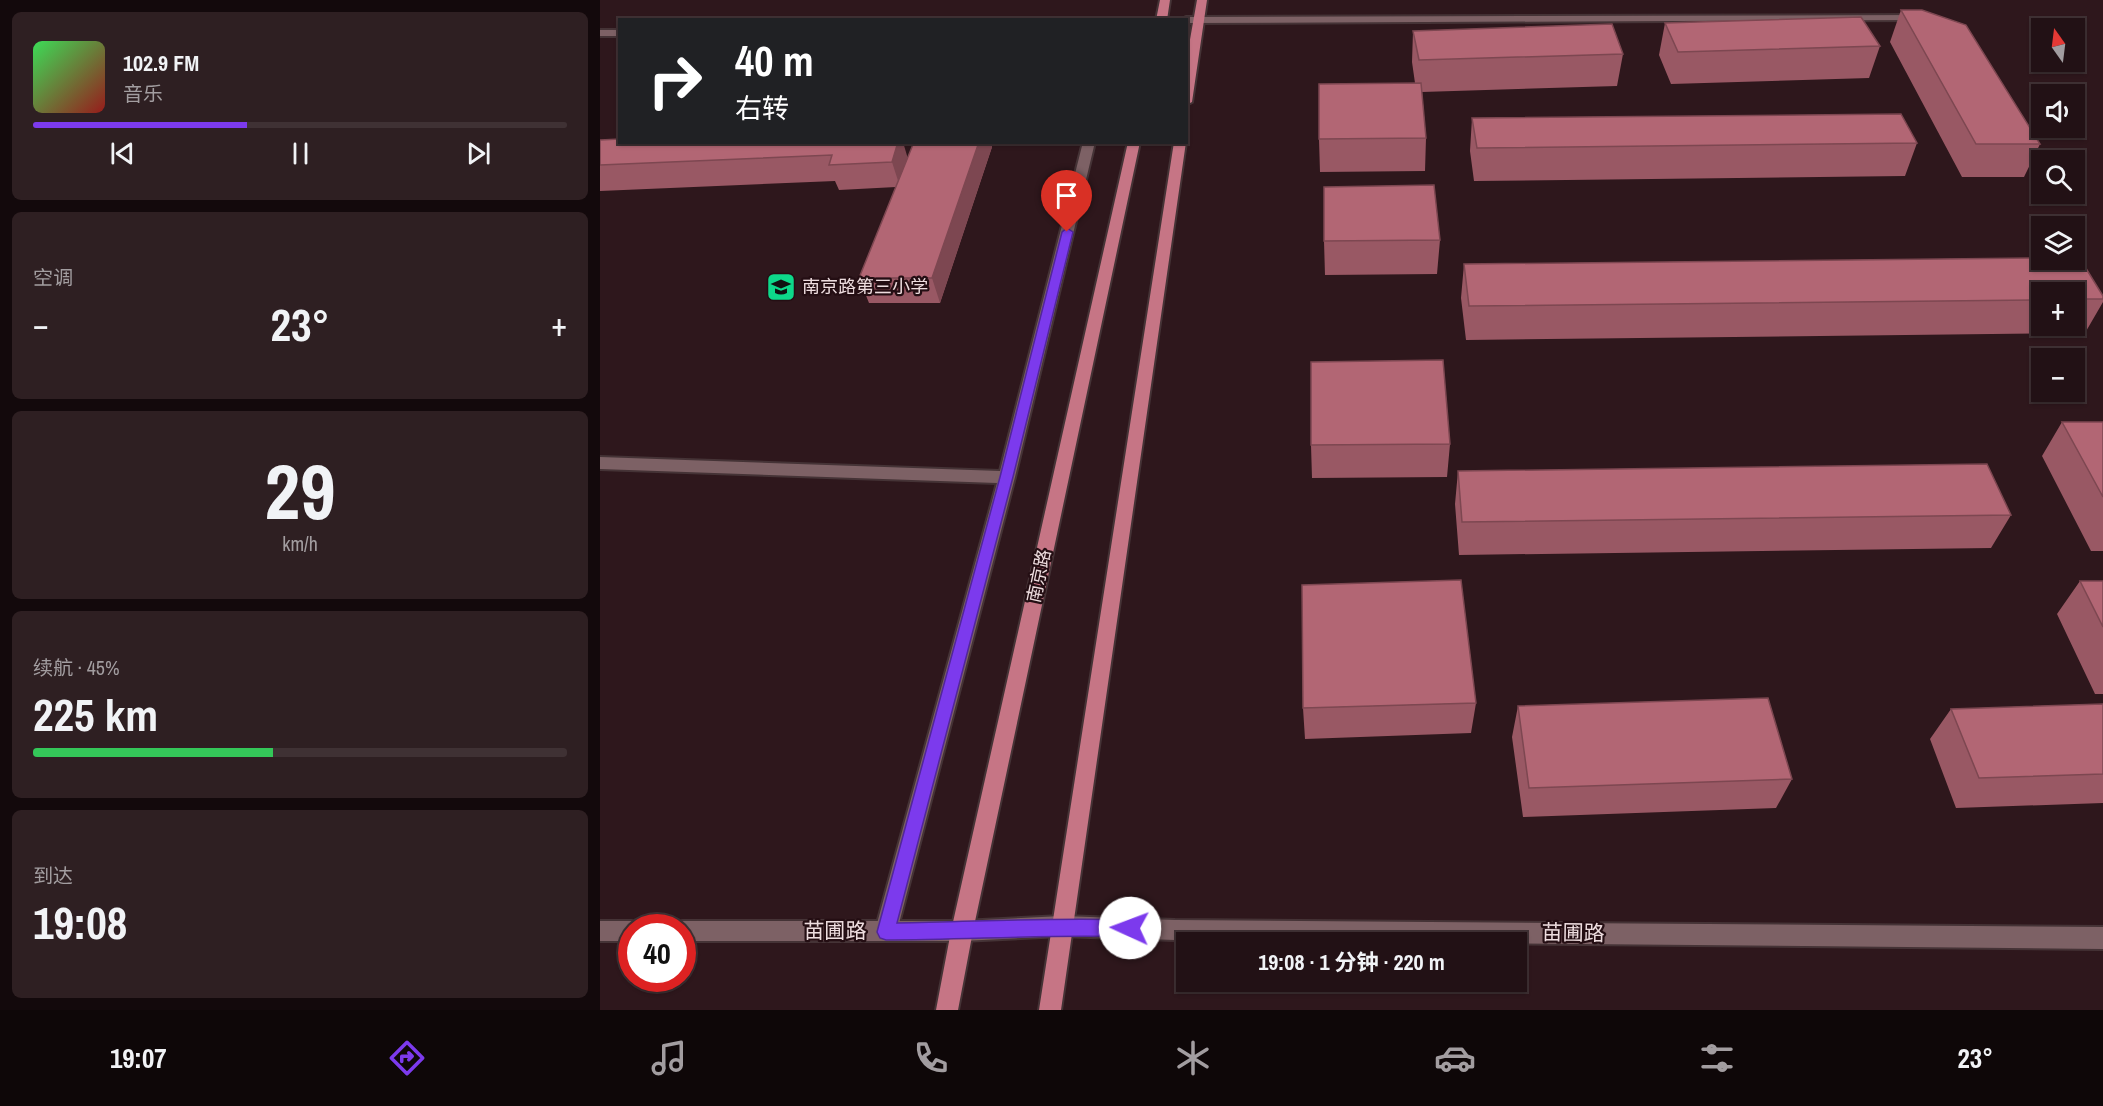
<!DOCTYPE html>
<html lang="zh">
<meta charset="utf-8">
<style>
body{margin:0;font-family:"Archivo Narrow","Noto Sans SC",sans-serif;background:#2e1f22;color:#f1f3f6;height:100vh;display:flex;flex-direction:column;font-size:22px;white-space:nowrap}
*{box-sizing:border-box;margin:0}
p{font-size:20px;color:#a29da0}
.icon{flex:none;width:33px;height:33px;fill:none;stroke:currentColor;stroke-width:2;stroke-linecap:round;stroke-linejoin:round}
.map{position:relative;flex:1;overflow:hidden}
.panel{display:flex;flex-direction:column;gap:12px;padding:12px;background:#13090c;width:600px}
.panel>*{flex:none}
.guide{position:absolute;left:18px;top:18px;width:570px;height:126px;border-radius:0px;box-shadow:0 2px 4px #0004,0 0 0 2px #3f3134;background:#202124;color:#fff;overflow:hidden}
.needle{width:39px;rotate:346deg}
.buttons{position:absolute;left:1431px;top:18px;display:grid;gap:12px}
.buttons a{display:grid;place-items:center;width:54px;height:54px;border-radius:0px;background:#221115;box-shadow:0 2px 4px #0004,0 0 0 2px #3f3134;font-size:30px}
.speed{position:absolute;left:18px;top:914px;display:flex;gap:12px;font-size:30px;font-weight:700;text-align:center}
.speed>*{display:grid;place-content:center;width:78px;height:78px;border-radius:50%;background:#221115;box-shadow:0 2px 4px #0004,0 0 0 2px #3f3134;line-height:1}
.speed .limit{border:9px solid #d22;background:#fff;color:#111}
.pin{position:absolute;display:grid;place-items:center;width:51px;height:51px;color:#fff;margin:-62px -26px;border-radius:50% 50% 50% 0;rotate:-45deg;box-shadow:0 0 6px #0007}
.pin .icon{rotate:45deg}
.me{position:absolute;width:66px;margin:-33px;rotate:272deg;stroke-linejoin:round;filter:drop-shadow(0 0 4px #0008)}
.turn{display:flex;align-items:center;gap:21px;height:126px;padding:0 18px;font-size:27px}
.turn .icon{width:78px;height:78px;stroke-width:2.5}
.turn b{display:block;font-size:42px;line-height:51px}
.big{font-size:45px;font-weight:700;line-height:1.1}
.panel .widget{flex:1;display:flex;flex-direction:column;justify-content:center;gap:9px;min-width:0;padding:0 21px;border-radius:9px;background:#2e1f22}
.panel .dial{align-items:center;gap:0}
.dial b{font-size:78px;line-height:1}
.song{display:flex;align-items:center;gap:18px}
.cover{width:72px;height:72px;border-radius:9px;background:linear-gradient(135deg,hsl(130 70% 55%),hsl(0 70% 35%))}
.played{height:6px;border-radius:3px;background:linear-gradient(90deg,#7c3aed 40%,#3f3134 40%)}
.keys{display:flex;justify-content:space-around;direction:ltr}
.heat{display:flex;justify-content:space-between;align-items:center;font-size:33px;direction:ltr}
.charge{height:9px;border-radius:4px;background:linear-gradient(90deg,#34c759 45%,#3f3134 0)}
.trip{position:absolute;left:576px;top:932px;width:351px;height:60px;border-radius:0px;background:#221115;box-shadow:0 2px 4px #0004,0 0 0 2px #3f3134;font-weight:700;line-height:60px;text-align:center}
.menu{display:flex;height:96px;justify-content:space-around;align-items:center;background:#0e0708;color:#a29da0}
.menu .icon{width:42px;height:42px}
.menu .active{color:#7c3aed}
.menu b{font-size:27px;color:#f1f3f6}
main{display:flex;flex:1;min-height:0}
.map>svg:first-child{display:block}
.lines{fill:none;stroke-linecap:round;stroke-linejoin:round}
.minor-casing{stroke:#453336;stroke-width:4}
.tertiary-casing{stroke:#453336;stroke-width:4}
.primary-casing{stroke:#453336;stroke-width:4}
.minor{fill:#7d6165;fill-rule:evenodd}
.tertiary{fill:#7d6165;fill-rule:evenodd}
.primary{fill:#c67585;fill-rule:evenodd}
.wall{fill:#995864;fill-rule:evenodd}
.shaded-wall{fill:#7d4751}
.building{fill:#b26674;stroke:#7d4751;stroke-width:1.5}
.route{fill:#7c3aed;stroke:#51269a;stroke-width:1.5}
.labels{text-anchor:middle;stroke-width:4.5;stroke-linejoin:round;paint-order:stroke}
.poi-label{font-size:18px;fill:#eedddf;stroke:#240e13;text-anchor:start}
.street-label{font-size:18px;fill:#eedddf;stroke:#240e13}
.near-street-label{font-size:21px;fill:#eedddf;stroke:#240e13}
</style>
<main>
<section class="panel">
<div class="widget">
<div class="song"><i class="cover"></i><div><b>102.9 FM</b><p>音乐</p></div></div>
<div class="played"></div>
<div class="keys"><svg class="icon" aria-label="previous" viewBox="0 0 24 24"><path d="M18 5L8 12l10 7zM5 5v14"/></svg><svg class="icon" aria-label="pause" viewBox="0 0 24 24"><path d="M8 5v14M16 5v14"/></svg><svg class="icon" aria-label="next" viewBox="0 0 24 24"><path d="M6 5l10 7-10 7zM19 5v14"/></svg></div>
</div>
<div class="widget"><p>空调</p>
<div class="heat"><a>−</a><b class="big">23°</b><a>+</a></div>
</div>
<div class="widget dial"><b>29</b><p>km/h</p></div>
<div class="widget"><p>续航 · 45%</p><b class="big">225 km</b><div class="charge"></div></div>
<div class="widget"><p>到达</p><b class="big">19:08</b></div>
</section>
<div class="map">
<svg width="1503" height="1010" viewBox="0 0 1503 1010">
<rect width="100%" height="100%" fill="#2e171c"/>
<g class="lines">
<!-- minor casing -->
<g class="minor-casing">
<path id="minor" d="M1321,15l4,1v4l-739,3v-3h-5l5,-3z
M0,30h20v6h-20z
M483,142h12l-80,335 -118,454 -3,7 -8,3 -8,-3 -3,-7 122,-448 -397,-14v-12l400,14z"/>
</g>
<!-- tertiary casing -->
<g class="tertiary-casing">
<path id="tertiary" d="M462,916l113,4 928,7v22l-928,-9 -113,-4 -100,5h-280v-14h-9l1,-3 8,-3h280z
M0,921h32l8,3 1,3h-9v14h-32z"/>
</g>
<!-- primary casing -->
<g class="primary-casing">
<path id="primary" d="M560,0h10l-3,20h-11z
M597,0h10l-15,102 -6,3v-43z
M528,142h12l-167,789 -15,79h-22l15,-79z
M574,142h12l-125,868h-22z"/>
</g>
<!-- minor -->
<use href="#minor" class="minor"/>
<!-- tertiary -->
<use href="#tertiary" class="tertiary"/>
<!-- primary -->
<use href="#primary" class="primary"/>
</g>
<!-- wall -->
<path class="wall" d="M1301,10l139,134 -16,33h-62l-72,-135z
M1065,23l215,23 -11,32 -198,6 -12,-29z
M813,31l210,23 -6,32 -195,6 4,46 -1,33 -105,1 -1,-33 96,-56 -3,-21z
M872,118l445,25 -12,33 -431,5 -4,-30z
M0,140l308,18 6,-16h77l1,5 -52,156h-71l-10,-25 37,-91 -57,3 -4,-9 -235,10z
M840,240l-3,34 -112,1 -1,-34z
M1479,257l24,39v6l-18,31 -619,7 -5,-42 3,-34 578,-6v2h32v-2zM1442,292h32v7h29h-29v27h-32z
M1462,422h41v129h-12l-49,-95z
M850,444l-3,33 -135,1 -1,-33z
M858,471l553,44 -20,33 -532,7 -4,-51z
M1480,581h23v113h-8l-38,-80z
M876,703l-5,30 -166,6 -2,-31z
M1503,704v99l-147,5 -26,-69 21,-30z
M918,706l274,73 -16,29 -253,9 -11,-80z"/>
<!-- shaded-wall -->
<path class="shaded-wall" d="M298,142h5l5,17 -8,28 -8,-25z
M379,142h12l1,5 -52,156 -8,-25z"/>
<!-- building -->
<path class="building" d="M1301,10h21l44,15 74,119h-64z
M1261,17l19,29 -202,6 -13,-29z
M1012,24l11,30 -204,6 -6,-29z
M821,83l5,55 -107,1v-55z
M1301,114l16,29 -440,5 -5,-30z
M20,139v3h278l-6,20 -63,3 3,-10 -232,10v-25z
M314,142h65l-47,136h-73z
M834,185l6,55 -116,1v-54z
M1479,257l24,39v3h-29v-7h-32v8l-573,6 -5,-42 578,-6v2h32v-2z
M843,360l7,84 -139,1v-83z
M1462,422h41v75z
M1387,464l24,51 -549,7 -4,-51z
M861,580l15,123 -173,5 -1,-123z
M1480,581h23v46z
M1168,698l24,81 -263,9 -11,-82z
M1503,704v70l-124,4 -28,-69z"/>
<!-- route -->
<path class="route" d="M467,228l6,4 -60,245 -116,446c78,-1 155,-6 233,-3l6,2 3,6 -3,6 -6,3c-81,-3 -162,3 -244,3l-6,-2 -3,-6 123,-455 62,-245z"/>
<!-- icons -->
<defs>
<g id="school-square" transform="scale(1.5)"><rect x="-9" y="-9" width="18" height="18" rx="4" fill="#0dd98a" stroke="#240e13"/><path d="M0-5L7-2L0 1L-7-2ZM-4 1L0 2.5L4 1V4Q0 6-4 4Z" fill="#111"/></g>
</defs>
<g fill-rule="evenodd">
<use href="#school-square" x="181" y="287"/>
</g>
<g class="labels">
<!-- poi labels -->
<g class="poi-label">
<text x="202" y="293">南京路第三小学</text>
</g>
<!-- street labels -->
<g class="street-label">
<text transform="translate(439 576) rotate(-78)" y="6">南京路</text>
</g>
<!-- near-street labels -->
<g class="near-street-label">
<text x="235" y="938">苗圃路</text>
<text transform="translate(973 933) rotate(1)" y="7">苗圃路</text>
</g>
</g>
</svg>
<div class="buttons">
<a><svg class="needle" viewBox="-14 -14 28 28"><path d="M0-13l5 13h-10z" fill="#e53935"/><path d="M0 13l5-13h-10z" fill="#a29da0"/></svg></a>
<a><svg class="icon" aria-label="sound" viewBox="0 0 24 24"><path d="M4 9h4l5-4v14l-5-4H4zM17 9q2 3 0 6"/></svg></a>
<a><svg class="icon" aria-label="search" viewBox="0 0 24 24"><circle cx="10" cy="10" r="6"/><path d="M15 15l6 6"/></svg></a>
<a><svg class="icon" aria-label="layers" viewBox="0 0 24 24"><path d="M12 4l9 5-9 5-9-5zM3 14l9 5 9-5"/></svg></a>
<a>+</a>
<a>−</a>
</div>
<div class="speed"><div class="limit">40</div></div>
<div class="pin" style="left:467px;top:232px;background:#d93025"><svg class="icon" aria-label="arrive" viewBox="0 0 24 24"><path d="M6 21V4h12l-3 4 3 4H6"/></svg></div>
<svg class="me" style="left:530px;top:928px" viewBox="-20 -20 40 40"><circle r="19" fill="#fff"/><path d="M0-13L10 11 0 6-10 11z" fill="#7c3aed"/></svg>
<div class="trip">19:08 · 1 分钟 · 220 m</div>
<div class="guide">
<div class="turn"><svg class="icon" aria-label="right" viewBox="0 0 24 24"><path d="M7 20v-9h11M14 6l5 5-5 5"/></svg><div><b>40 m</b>右转</div></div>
</div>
</div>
</main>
<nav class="menu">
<b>19:07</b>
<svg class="icon active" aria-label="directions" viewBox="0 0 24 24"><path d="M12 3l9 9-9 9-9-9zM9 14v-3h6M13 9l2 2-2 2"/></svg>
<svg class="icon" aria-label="music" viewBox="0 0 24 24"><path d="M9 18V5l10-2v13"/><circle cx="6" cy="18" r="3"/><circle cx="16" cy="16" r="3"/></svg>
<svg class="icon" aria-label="phone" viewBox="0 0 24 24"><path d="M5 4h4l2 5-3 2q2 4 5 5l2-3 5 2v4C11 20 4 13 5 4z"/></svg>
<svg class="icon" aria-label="climate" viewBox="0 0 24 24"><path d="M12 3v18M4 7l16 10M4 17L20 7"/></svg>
<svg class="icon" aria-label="car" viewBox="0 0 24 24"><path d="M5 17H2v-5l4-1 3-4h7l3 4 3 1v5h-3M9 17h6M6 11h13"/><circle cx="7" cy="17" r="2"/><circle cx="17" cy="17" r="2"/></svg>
<svg class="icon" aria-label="filters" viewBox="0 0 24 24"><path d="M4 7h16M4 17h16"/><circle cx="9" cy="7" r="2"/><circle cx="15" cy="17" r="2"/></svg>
<b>23°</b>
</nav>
